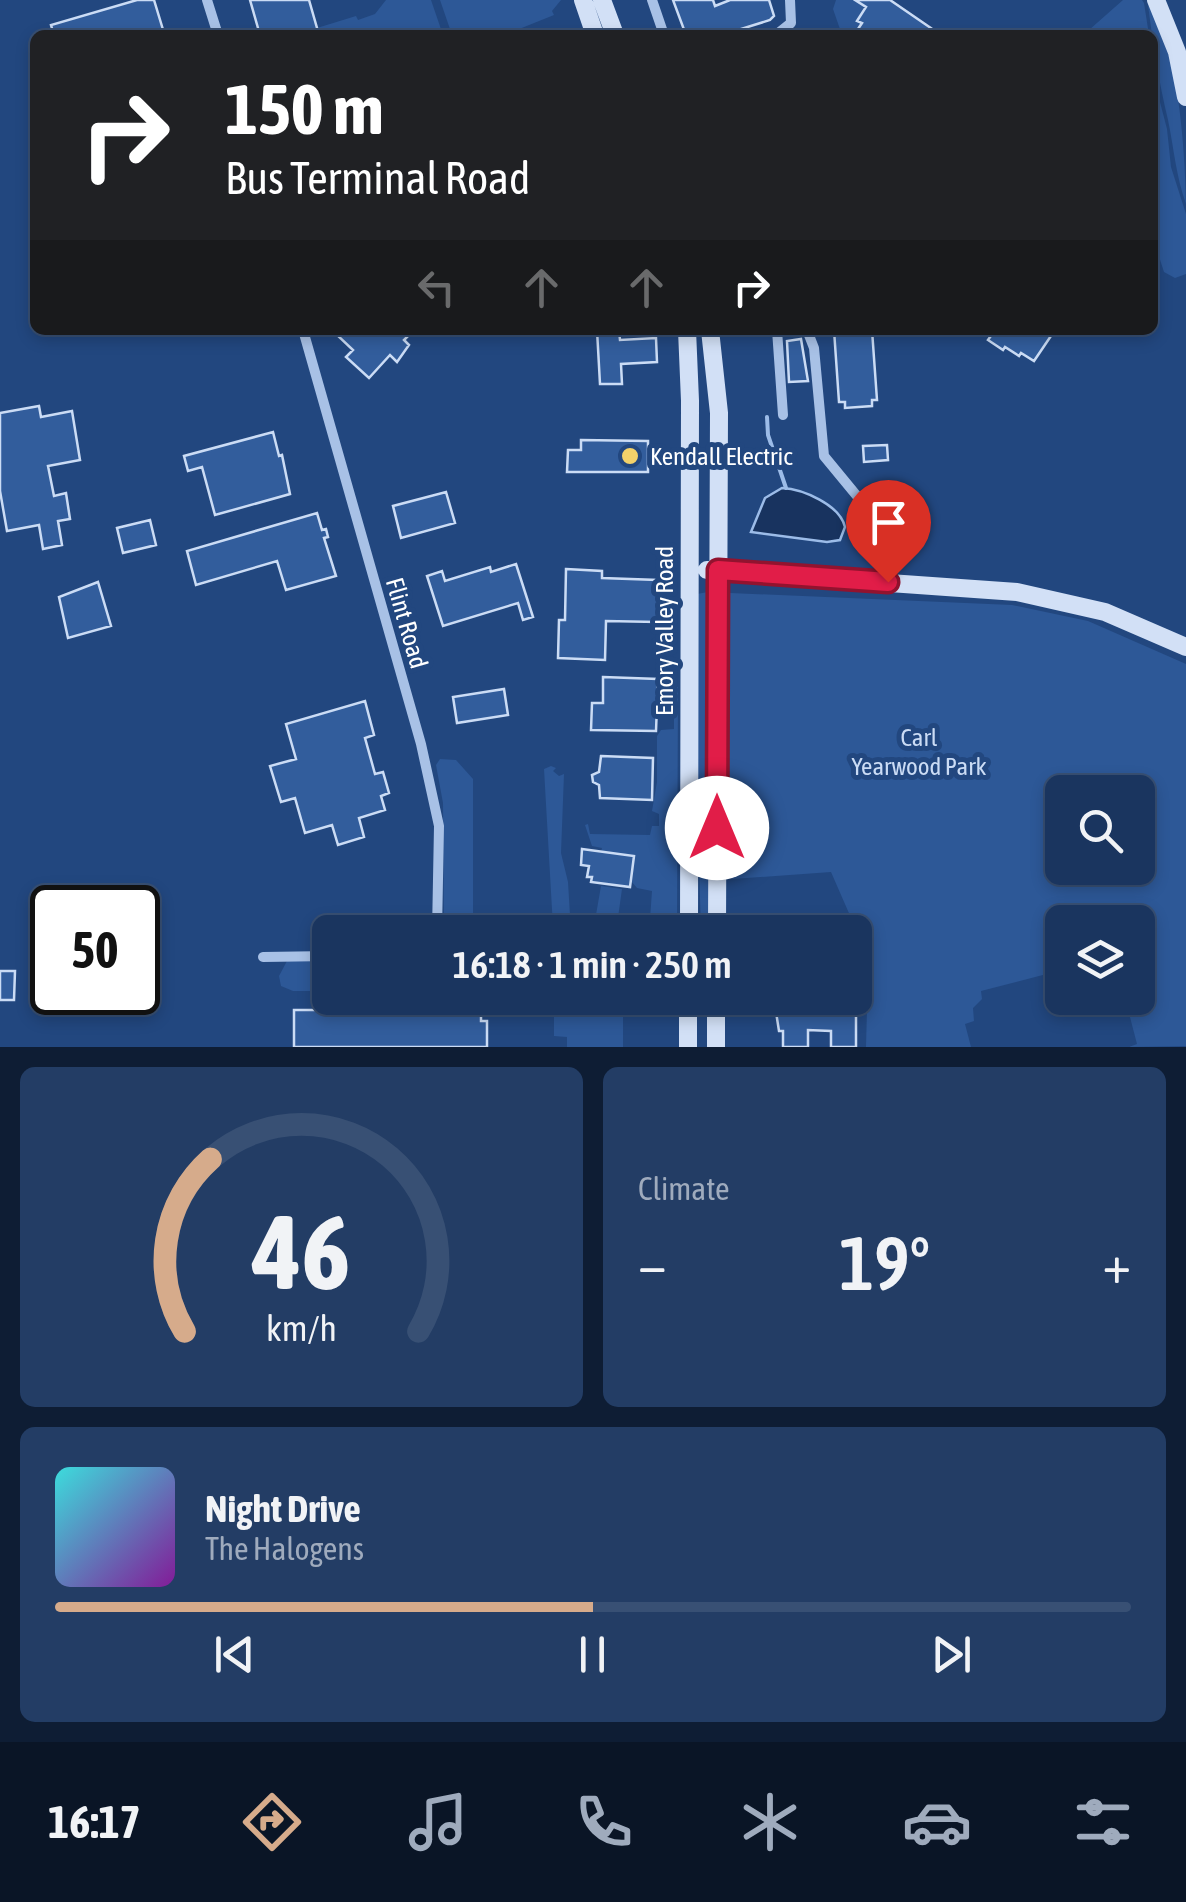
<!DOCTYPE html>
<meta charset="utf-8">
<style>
body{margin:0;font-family:"Asap Condensed",sans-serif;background:#233d65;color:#f1f3f6;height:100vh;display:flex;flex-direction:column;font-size:38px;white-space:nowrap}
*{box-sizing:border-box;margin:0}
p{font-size:32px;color:#9fabbd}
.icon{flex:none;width:55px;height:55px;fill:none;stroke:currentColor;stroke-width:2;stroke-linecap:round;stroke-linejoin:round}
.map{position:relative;height:1047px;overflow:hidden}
.side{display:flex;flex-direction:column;gap:20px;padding:20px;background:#0e1d34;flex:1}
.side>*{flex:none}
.guide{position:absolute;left:30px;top:30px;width:1128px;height:305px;border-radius:15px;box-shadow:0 5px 15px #0003,0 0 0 2px #385074;background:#202124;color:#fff;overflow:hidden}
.controls{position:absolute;left:1045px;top:775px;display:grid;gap:20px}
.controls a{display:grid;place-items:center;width:110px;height:110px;border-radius:15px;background:#1a355f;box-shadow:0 5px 15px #0003,0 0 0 2px #385074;font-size:50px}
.speed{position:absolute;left:30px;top:885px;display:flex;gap:20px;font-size:50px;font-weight:700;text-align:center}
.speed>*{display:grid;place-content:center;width:130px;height:130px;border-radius:50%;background:#1a355f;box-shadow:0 5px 15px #0003,0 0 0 2px #385074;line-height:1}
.speed .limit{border:5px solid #111;border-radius:15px;background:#fff;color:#111}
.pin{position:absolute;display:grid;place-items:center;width:85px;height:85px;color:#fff;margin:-102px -42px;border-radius:50% 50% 50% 0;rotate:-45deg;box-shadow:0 0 10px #0007}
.pin .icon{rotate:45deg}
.me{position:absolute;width:110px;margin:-55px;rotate:0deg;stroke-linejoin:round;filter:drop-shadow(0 0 8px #0008)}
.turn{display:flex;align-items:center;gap:35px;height:210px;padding:0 30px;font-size:45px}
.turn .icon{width:130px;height:130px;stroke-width:2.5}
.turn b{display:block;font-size:70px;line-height:85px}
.lanes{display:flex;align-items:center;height:95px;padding:0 30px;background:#0003;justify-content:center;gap:50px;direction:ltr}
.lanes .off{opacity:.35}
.big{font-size:75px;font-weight:600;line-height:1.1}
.side .card{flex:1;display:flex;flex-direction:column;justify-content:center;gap:15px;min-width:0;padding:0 35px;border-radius:15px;background:#233d65}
.side .dial{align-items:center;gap:0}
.dial svg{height:260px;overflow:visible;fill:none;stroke:#385074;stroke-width:7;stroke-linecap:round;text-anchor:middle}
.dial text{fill:#f1f3f6;stroke:none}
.song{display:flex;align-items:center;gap:30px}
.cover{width:120px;height:120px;border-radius:15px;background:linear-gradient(135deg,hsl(180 70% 55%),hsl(290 70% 35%))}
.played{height:10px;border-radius:5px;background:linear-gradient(90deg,#d6ab8b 50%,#385074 50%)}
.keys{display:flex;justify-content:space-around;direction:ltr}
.heat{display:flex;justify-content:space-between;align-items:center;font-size:55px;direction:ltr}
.side .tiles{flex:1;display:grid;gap:20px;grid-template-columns:1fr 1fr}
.card:last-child{grid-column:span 2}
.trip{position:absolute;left:312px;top:915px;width:560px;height:100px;border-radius:15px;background:#1a355f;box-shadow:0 5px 15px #0003,0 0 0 2px #385074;font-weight:600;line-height:100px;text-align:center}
.tab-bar{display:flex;height:160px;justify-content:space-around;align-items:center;background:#0a1526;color:#9fabbd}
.tab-bar .icon{width:70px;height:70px}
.tab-bar .active{color:#d6ab8b}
.tab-bar b{font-size:45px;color:#f1f3f6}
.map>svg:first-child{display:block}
.green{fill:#2d5897;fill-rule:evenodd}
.water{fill:#18335f;stroke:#9cbce8;stroke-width:2.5}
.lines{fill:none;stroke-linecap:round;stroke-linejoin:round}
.stream{stroke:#9cbce8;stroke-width:4}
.building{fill:#325d9c;stroke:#cbdcf5;stroke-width:2.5}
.street{stroke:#a8c1e6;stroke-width:10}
.secondary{stroke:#d2e0f6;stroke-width:18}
.route-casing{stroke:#92132f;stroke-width:25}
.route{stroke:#e11d48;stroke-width:18}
.poi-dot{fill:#f2d16a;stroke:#22477f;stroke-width:4}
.labels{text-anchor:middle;stroke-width:10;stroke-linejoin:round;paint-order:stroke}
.poi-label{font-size:25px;fill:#fff;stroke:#22477f;text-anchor:start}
.street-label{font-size:25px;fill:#fff;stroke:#22477f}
.park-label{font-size:25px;fill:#cbdcf5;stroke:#22477f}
</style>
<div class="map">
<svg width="1186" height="1047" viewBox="0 0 1186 1047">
<rect width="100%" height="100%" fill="#22477f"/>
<!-- green -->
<path class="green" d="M386,0h45l12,35h-124l-2,-7 39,-12 2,4 17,-6z
M440,0h121l-9,11 2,4 -50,20h-52z
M836,0h31l-9,20 4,3 -8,12h-12l-9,-26z
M1123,0h19l2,3 5,32h-46l-5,-5 -8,4 -1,-4z
M1148,5c30,29 38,156 38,199 -10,-28 -12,-55 -18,-84 -9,-38 -15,-75 -20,-115z
M1152,50l1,25 14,54 4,38 15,47v60l-11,4 -11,-6 -11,-34z
M708,592l1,340h-8l-4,-134v-204z
M730,593l282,12 76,16 98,43v382l-57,1 8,-3 -12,-46h13v-76h-76v48l-81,21 1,8 -9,9 1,13 -9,3 6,23h-105l3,-113 -14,-7 -24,-55 -99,7 -7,-271zM1062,792h76v76h-76z
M674,687h4l-1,238 -2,7h-31l-2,-8 8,-5 2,-28 -15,-3 -6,-7 3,-25 -33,-4 1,-4 -10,-2 -7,-21 3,-1 2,10 60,1 2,-9h7v-12l-7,-3 5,-29v-46l4,-6 13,-1z
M440,759l16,1 17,19v144l30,2v7h-59l-1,-129 -7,-38z
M551,766l5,2 -3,3 6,5 5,-2 -3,79 7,29 3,50h-27v-3l9,-2 -9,-158z
M601,886l21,3 -6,43h-23z
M330,960v31h-37l-12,-5 -2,-10 8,-15z
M554,1016h69v31h-56v-10l-13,-1z"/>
<!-- water -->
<path class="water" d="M782,488c21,1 58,17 63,39l-5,13 -13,2 -76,-10 14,-34z"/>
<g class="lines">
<!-- stream -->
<path class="stream" d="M767,417l1,18 18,53"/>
</g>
<!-- building -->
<path class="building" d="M137,0h17l10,33 -110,2 -3,-10z
M250,0h59l10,35h-59z
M673,0h40l2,6 15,-6h39l5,16 -4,4 -48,15h-36z
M855,0h35l51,35h-87l8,-12 -5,-2 9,-14z
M341,330h73l-10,10 5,5 -12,17 -7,-7 -21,23 -23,-21 7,-7 -16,-15z
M597,330h22l1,10 36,-2 1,24 -36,2 1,20h-22z
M834,330h38l5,70h-5v6l-27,2v-6h-6z
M995,330h60l-21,31 -13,-8 -2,3 -14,-9 -2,3 -15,-10z
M801,339l7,42 -19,1 -2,-41z
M39,406l2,11 31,-6 8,49 -32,6 6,30 12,-3 4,26 -12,2 4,24 -19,4 -4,-24 -32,6 -7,-40v-78z
M273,432l6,24 3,-1 8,39 -75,21 -13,-48 -14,4 -4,-15z
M581,440l67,1v31h-81l1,-22h13z
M887,445l1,15 -24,2 -1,-16z
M446,492l9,31 -54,15 -8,-32z
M317,513l5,17 4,-1 2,8 -4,1 12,38 -50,14 -9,-29 -81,24 -9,-34z
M150,520l6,25 -33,8 -6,-25z
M516,564l17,53 -10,3 -5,-17 -75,23 -16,-50 15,-5 3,10 45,-14 1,5z
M566,569l36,2v7l56,2 -1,42 -51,-1 -1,39 -47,-2 1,-38h6z
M98,582l13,44 -43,12 -9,-41z
M603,677l55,2 -2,52 -65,-1 1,-27h11z
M504,689l4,26 -51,8 -4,-26z
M365,701l9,34 -9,3 10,36 8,-2 6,21 -8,3 4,14 -26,8 5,19 -26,8 -6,-20 -27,8 -10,-35 -14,4 -11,-36 26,-7 -10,-35z
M601,756l52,2 -1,42 -52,-2 -1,-13 -6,-3 -1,-7 7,-3z
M582,849l52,7 -4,31 -39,-5 1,-5h-5l2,-11 -8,-1z
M834,920l9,12h-61v-11z
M0,971h15l-1,29h-14z
M783,998h25v8h23v-8h25v49h-25v-16l-23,-1v17h-25v-16h-4l-3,-19 3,-7h4z
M411,1000h70v21h6v26h-193v-37h117z"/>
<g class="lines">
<!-- street -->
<path class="street" d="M207,0l11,35
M652,0l12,35
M776,35l15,-12 -1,-23
M303,330l118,414 18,82 -2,106
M777,330l6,85
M807,330l7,18 10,108 61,74 5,19 -3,33
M263,957l67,-1"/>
<!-- secondary -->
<path class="secondary" d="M583,0l12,35
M602,0l13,35
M1156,0l21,52 9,45
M687,330l3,71 -1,531
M710,330l9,83 -2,519
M707,570l310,22 88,20 81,35
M688,1047v-49
M716,1047v-49"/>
</g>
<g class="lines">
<!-- route casing -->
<g class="route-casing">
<path id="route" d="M717,828l1,-258 170,12"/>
</g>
<!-- route -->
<use href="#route" class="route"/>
</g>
<!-- markers -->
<circle class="poi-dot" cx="630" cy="456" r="10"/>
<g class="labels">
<!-- poi labels -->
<g class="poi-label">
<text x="650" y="465">Kendall Electric</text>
</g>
<!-- street labels -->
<g class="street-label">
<text transform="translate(407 623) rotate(74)" y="9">Flint Road</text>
<text transform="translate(664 631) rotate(-90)" y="9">Emory Valley Road</text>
</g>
<!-- park labels -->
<g class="park-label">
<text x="919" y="746">Carl<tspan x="919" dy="29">Yearwood Park</tspan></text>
</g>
</g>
</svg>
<div class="controls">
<a><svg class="icon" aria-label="search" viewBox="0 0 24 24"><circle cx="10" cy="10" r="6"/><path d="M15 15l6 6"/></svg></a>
<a><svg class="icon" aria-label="layers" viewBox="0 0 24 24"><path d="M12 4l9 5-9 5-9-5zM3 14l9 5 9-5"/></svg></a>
</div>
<div class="speed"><div class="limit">50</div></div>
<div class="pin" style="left:888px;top:582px;background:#d93025"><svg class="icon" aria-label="arrive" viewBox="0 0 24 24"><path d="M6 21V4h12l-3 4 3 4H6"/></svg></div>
<svg class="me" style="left:717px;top:828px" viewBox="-20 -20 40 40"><circle r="19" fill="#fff"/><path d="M0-13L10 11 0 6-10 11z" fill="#e11d48"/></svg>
<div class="trip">16:18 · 1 min · 250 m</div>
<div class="guide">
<div class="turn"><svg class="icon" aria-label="right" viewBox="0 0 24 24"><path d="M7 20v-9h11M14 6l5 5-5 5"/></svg><div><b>150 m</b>Bus Terminal Road</div></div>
<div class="lanes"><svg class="icon off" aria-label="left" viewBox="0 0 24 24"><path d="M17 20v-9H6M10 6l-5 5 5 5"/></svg><svg class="icon off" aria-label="ahead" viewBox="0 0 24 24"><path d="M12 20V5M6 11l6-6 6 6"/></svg><svg class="icon off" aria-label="ahead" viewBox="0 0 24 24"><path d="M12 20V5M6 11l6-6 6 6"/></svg><svg class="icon" aria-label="right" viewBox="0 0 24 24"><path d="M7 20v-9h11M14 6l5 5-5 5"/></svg></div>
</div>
</div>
<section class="side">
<div class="tiles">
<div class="card dial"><svg viewBox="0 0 100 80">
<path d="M14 69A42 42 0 1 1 86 69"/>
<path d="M14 69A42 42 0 0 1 22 16" stroke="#d6ab8b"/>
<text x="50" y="56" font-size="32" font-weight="700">46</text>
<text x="50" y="72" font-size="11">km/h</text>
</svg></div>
<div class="card"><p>Climate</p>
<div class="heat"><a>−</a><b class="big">19°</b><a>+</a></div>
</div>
<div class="card">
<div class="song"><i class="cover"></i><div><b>Night Drive</b><p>The Halogens</p></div></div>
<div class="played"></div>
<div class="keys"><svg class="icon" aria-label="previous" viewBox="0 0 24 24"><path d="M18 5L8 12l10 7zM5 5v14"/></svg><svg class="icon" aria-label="pause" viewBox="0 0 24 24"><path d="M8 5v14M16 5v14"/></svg><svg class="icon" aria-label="next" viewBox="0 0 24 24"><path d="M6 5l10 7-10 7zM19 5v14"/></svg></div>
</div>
</div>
</section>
<nav class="tab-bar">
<b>16:17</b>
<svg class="icon active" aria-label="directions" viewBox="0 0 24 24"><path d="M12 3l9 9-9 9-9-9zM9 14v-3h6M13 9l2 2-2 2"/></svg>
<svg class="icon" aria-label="music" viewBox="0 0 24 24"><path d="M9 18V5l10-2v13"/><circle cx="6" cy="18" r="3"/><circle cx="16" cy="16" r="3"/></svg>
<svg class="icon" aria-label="phone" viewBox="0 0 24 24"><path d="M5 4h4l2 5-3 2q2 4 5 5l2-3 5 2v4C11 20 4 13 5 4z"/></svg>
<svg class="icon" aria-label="climate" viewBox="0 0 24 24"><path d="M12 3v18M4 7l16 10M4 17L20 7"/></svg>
<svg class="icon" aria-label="car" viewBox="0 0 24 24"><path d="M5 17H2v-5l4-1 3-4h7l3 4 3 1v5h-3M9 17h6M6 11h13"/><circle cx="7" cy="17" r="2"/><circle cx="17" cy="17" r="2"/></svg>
<svg class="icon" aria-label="filters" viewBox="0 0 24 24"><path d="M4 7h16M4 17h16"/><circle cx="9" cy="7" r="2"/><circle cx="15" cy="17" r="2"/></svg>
</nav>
